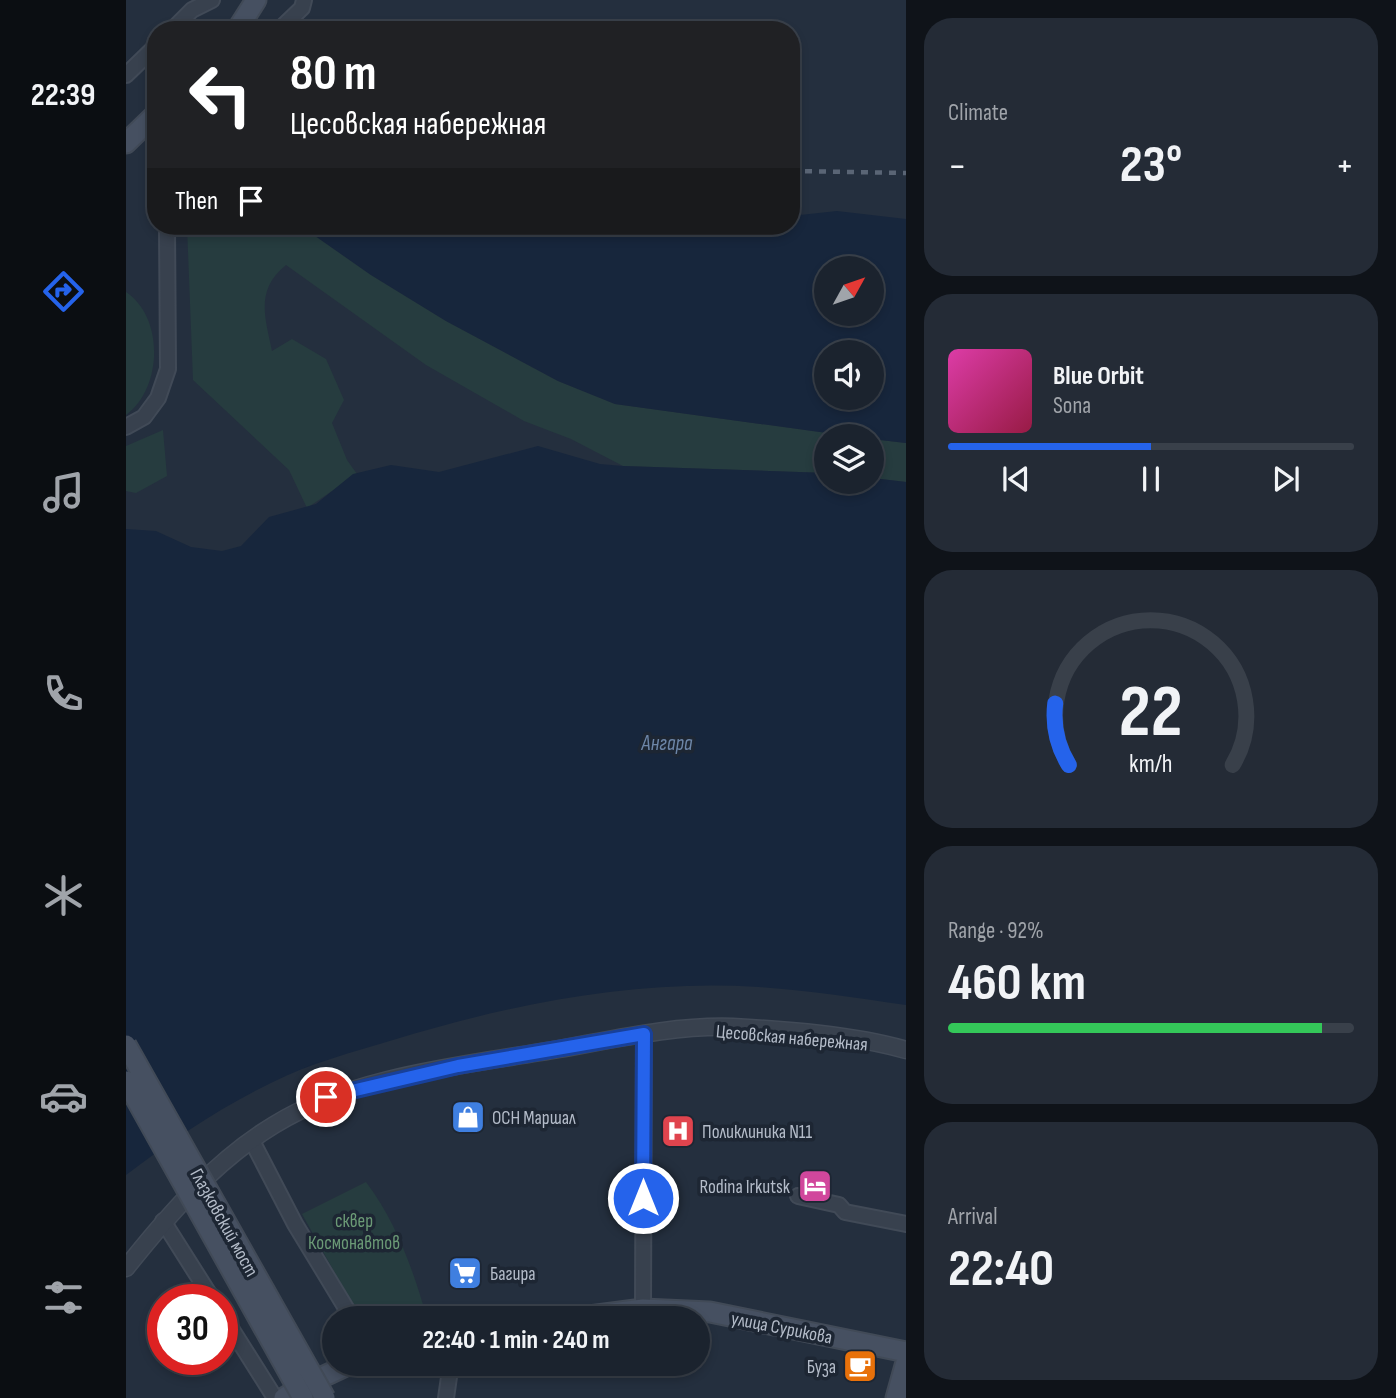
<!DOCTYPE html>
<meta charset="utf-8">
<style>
body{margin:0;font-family:"Sofia Sans Condensed",sans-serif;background:#242b36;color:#f1f3f6;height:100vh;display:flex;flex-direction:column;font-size:26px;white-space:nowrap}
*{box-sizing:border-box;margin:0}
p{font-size:23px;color:#a0a4aa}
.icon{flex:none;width:38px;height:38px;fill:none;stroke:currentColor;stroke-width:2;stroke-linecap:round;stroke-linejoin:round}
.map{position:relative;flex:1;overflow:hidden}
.drawer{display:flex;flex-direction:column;gap:18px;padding:18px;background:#0f1319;width:490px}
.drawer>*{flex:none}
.hud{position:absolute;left:21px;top:21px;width:653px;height:214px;border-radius:28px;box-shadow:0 4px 10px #0003,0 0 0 2px #39404a;background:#202124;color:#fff;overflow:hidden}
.needle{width:46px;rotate:50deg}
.controls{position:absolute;left:688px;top:256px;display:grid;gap:14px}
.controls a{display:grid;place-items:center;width:70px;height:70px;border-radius:50%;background:#1b232e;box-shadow:0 4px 10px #0003,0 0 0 2px #39404a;font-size:35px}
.speed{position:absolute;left:21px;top:1284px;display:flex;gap:14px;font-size:35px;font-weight:700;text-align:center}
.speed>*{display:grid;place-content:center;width:91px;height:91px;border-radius:50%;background:#1b232e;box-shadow:0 4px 10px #0003,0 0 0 2px #39404a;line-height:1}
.speed .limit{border:10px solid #d22;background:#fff;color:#111}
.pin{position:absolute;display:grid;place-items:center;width:60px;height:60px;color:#fff;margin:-30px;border:4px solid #fff;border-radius:50%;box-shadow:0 2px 7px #0007}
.me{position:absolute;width:77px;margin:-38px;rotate:0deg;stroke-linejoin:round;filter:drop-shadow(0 0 5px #0008)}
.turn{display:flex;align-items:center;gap:24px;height:147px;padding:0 28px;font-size:32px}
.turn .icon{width:91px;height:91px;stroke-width:2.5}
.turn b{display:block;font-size:49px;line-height:60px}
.then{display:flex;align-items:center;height:66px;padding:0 28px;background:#0003;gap:14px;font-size:26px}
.big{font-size:52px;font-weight:700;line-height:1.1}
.drawer .card{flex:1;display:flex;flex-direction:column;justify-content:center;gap:10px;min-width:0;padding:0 24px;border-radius:28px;background:#242b36}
.drawer .dial{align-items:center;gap:0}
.dial svg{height:182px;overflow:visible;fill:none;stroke:#39404a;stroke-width:7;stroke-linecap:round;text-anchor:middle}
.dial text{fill:#f1f3f6;stroke:none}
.song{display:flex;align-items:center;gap:21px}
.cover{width:84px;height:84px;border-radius:10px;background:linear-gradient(135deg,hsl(320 70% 55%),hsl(340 70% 35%))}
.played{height:7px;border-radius:4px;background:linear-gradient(90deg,#2563eb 50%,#39404a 50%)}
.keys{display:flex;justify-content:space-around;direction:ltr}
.heat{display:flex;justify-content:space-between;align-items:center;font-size:38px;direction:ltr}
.charge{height:10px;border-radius:5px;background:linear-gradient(90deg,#34c759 92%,#39404a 0)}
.trip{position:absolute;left:196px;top:1306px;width:388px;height:70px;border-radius:35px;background:#1b232e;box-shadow:0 4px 10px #0003,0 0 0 2px #39404a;font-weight:700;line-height:70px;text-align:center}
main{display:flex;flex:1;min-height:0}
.tabs{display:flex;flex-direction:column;width:126px;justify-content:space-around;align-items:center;background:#0b0e12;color:#a0a4aa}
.tabs .icon{width:49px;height:49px}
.tabs .selected{color:#2563eb}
.tabs b{font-size:32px;color:#f1f3f6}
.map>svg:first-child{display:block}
.green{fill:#263c3f}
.water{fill:#17263c;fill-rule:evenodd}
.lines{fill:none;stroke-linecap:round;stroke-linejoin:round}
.minor-casing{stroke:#414a57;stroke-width:18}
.tertiary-casing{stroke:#414a57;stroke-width:19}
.secondary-casing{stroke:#414a57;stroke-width:23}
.minor{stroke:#38414e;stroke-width:14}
.tertiary{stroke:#38414e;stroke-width:16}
.secondary{stroke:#465061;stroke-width:19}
.tram{stroke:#5a6575;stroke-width:2}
.rail{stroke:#5a6575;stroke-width:4.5;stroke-dasharray:7 7;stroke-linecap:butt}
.secondary-bridge-casing{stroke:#414a57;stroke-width:23;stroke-linecap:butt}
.secondary-bridge{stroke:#465061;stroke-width:19}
.route-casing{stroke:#184099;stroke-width:18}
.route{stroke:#2563eb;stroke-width:12}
.labels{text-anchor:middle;stroke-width:7;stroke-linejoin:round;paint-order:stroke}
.street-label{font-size:19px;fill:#b4bcc9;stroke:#1d2633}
.poi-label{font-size:19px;fill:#b4bcc9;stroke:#1d2633;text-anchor:start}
.park-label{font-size:19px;fill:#6b9a76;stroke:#1d2633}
.water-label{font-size:21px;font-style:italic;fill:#6d86a8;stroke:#1d2633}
</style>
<main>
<nav class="tabs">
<b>22:39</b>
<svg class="icon selected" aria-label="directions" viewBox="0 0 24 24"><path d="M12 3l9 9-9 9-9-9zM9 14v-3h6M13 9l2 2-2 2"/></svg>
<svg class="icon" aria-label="music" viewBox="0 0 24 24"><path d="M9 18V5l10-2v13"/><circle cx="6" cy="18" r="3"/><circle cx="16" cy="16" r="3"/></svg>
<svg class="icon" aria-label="phone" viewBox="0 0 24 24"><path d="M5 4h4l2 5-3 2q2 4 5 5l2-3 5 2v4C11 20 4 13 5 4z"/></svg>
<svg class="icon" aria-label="climate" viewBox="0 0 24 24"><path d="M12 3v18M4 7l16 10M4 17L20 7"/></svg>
<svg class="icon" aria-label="car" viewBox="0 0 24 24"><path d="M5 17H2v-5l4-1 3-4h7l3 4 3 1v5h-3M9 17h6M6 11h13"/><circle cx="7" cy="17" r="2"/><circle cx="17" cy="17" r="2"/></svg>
<svg class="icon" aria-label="filters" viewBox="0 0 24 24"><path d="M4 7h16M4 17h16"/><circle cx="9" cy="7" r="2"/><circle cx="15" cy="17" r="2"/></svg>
</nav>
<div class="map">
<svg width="780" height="1398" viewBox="0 0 780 1398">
<rect width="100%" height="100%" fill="#242f3e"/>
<!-- green -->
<path class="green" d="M61,226h114l70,49 75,46 112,60 57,23 234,32h-23v37l-203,-7 -52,-27 -47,-18 -98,-56 -140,-100c-31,25 -21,52 -14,86l20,-12 34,20 18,41 -12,23 15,37 10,14 -50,34 -18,-38 -96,-90z
M0,292c39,26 36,97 0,123z
M37,430l4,46 -31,17 -10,-2v-45z
M746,439l34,4v39l-34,-4z
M240,1182c31,41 47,88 61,136h-67l-58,-104z"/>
<!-- water -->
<path class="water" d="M711,211l69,8v224l-34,-4v-3h-23l-234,-32 -57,-23 -112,-60 -75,-46 -70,-49h312l27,8h61l41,-8h49v-10zM700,268h46v45h-46zM700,352h46v45h-46z
M412,446l62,18 23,2 203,7v8h46v-3l34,4v523c-49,-7 -98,-15 -147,-18 -124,-8 -248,17 -366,53 -40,12 -82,23 -120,42 -52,25 -101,58 -147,93v-646l30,2 35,16 31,4 19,-5 28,-29 47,-13 37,-30 38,-9 48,7z"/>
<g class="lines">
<!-- minor casing -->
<g class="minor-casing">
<path id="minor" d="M46,30l20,-20 20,-10
M153,30l23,-22 2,-8
M0,75l30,-29
M0,427l18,-10 14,-19 10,-29 -1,-143
M126,1141l43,83 57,94
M672,1196l41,9 6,7 61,12
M37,1221l50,79
M517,1309l1,-275
M96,1314l53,84
M320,1398l5,-35"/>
</g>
<!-- tertiary casing -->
<g class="tertiary-casing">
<path id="tertiary" d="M0,1268c43,-54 89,-107 148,-143 81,-50 193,-60 285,-76 56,-10 116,-24 174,-22 53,3 122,8 173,23"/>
</g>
<!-- secondary casing -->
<g class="secondary-casing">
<path id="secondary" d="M111,30l19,-30
M0,143l30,-29
M448,1318l69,-9 67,3 196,40
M158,1398l17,-11 51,-24
M770,1398l10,-36"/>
</g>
<!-- minor -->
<use href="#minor" class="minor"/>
<!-- tertiary -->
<use href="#tertiary" class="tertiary"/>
<!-- secondary -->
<use href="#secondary" class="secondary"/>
<!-- tram -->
<path class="tram" d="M0,1055l195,343"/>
<!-- rail -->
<path class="rail" d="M665,171l115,2"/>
<!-- secondary-bridge casing -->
<g class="secondary-bridge-casing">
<path id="secondary-bridge" d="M0,1045l199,353
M0,1081l177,317"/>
</g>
<!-- secondary-bridge -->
<use href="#secondary-bridge" class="secondary-bridge"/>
</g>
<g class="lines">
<!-- route casing -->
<g class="route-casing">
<path id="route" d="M200,1097l132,-31 186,-32 -1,164"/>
</g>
<!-- route -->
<use href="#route" class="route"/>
</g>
<!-- icons -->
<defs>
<g id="shop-square" transform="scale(1.75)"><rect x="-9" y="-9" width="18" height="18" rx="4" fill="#3f7fe0" stroke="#1d2633"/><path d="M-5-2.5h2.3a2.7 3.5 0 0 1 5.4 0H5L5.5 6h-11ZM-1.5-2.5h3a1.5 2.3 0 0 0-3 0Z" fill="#fff"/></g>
<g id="hospital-square" transform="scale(1.75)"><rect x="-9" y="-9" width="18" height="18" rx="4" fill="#e0444e" stroke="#1d2633"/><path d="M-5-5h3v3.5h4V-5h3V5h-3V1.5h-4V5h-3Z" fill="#fff"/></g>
<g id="hotel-square" transform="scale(1.75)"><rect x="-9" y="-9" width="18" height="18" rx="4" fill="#d1479c" stroke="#1d2633"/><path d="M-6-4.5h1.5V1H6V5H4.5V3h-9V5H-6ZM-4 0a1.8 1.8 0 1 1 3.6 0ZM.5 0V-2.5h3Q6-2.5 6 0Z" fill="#fff"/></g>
<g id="supermarket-square" transform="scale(1.75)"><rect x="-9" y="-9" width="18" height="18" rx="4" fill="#3f7fe0" stroke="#1d2633"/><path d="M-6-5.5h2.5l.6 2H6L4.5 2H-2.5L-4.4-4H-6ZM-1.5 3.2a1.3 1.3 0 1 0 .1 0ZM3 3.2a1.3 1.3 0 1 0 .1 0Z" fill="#fff"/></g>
<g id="cafe-square" transform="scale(1.75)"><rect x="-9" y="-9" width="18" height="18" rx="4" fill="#e8710a" stroke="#1d2633"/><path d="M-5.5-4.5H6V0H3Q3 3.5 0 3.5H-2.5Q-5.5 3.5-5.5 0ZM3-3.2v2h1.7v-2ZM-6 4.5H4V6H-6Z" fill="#fff"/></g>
</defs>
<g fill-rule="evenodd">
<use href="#shop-square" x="342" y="1117"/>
<use href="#hospital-square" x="552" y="1131"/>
<use href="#hotel-square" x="689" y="1186"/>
<use href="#supermarket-square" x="339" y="1273"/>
<use href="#cafe-square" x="734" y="1366"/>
</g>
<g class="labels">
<!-- street labels -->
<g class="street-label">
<text transform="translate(666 1037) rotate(5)" y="7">Цесовская набережная</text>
<text transform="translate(99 1222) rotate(61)" y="7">Глазковский мост</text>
<text transform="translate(656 1327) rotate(11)" y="7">улица Сурикова</text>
</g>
<!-- poi labels -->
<g class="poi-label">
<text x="366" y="1124">ОСН Маршал</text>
<text x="576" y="1138">Поликлиника N11</text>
<text x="664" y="1193" text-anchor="end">Rodina Irkutsk</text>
<text x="364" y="1280">Багира</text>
<text x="710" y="1373" text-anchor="end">Буза</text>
</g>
<!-- park labels -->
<g class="park-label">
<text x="228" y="1227">сквер<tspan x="228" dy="22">Космонавтов</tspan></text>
</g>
<!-- water labels -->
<g class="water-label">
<text x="541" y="750">Ангара</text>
</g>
</g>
</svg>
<div class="controls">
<a><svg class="needle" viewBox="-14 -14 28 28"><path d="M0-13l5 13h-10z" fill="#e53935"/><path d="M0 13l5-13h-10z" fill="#a0a4aa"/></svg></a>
<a><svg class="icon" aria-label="sound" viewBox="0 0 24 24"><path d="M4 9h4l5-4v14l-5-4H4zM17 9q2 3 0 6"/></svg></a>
<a><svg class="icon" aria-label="layers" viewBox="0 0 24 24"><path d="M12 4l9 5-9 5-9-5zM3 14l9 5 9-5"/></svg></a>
</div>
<div class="speed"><div class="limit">30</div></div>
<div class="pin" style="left:200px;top:1097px;background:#d93025"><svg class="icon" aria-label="arrive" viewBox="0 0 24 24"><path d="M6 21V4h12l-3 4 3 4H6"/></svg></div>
<svg class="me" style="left:517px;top:1198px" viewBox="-20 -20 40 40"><circle r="17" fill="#2563eb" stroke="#fff" stroke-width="3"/><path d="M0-11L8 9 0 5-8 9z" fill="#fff"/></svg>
<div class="trip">22:40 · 1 min · 240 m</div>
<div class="hud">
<div class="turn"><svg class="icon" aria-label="left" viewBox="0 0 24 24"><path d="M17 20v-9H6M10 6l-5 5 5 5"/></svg><div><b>80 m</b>Цесовская набережная</div></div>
<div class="then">Then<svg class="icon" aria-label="arrive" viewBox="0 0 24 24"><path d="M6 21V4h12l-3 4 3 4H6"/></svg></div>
</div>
</div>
<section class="drawer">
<div class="card"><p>Climate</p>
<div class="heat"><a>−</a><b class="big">23°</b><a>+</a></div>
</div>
<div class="card">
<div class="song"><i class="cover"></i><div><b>Blue Orbit</b><p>Sona</p></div></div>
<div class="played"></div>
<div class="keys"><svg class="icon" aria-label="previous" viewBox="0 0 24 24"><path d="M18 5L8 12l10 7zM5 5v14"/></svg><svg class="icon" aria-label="pause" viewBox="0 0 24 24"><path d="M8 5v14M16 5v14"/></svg><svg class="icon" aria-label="next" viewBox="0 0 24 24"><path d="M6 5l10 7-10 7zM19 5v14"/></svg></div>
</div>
<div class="card dial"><svg viewBox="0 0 100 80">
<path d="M14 69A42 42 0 1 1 86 69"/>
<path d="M14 69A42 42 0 0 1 8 42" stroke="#2563eb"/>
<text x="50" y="56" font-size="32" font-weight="700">22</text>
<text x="50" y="72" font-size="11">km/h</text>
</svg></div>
<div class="card"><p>Range · 92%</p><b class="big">460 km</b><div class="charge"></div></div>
<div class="card"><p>Arrival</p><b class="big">22:40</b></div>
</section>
</main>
